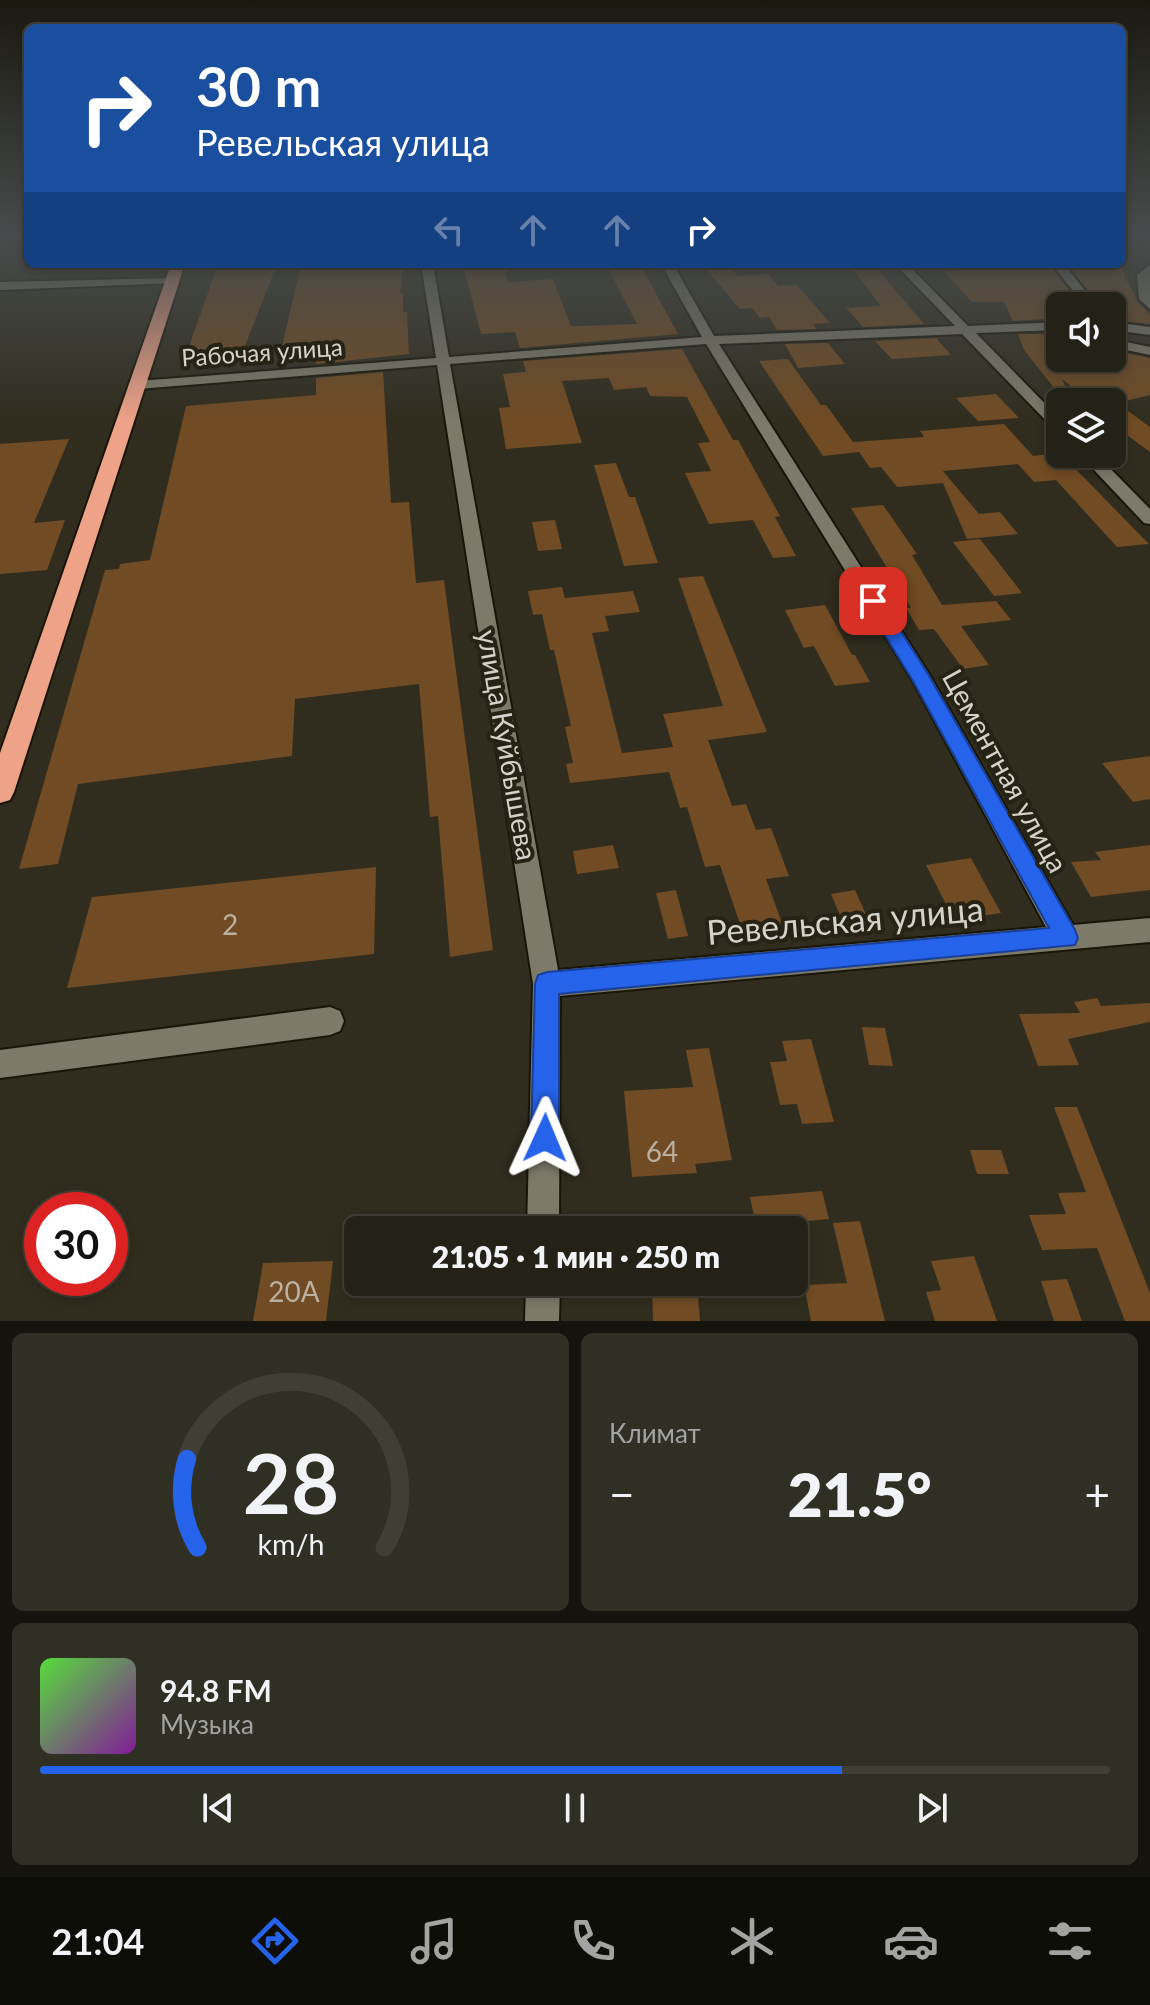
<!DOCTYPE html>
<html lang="ru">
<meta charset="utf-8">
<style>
body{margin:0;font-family:Lato,sans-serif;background:#302f23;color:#f1f3f6;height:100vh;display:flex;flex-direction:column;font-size:30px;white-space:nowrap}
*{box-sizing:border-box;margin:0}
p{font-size:26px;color:#a3a4a1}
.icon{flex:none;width:44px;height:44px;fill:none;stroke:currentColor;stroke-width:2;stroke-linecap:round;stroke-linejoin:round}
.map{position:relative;height:1321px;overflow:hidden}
.panel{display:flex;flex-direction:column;gap:12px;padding:12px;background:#14130c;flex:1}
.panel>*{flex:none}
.banner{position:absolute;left:24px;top:24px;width:1102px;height:244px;border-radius:12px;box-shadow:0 4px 12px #0003,0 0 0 2px #413f35;background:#1a4fa0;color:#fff;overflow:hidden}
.tools{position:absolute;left:1046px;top:292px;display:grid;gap:16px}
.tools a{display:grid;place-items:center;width:80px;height:80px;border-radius:12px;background:#242216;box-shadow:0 4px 12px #0003,0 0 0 2px #413f35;font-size:40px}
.speed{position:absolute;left:24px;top:1192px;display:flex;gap:16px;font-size:40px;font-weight:700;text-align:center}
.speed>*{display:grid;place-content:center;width:104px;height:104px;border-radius:50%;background:#242216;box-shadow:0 4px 12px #0003,0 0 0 2px #413f35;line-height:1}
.speed .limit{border:12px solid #d22;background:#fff;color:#111}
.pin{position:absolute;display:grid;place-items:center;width:68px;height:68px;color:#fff;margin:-34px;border-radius:16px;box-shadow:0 4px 12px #0006}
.me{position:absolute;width:88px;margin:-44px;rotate:1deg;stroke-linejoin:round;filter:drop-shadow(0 0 6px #0008)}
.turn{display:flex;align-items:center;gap:28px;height:168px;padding:0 40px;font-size:36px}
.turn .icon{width:104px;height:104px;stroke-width:2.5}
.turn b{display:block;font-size:56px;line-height:68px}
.lanes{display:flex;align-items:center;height:76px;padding:0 40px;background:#0003;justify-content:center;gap:40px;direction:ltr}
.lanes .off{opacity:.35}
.big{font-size:60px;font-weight:800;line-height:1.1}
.panel .widget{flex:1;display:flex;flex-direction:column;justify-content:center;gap:12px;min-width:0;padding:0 28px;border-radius:12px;background:#302f23}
.panel .dial{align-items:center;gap:0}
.dial svg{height:208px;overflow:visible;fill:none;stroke:#413f35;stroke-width:7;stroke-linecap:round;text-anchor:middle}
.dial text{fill:#f1f3f6;stroke:none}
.song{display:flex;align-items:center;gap:24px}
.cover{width:96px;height:96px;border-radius:12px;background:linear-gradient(135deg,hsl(110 70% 55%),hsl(290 70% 35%))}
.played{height:8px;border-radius:4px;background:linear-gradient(90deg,#2563eb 75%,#413f35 75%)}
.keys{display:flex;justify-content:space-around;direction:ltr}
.heat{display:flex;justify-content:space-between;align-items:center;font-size:44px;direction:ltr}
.panel .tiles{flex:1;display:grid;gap:12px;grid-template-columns:1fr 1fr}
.widget:last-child{grid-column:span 2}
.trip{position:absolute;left:344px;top:1216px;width:464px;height:80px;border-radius:12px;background:#242216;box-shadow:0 4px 12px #0003,0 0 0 2px #413f35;font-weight:800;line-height:80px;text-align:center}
.menu{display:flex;height:128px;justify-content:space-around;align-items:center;background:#0e0e09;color:#a3a4a1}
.menu .icon{width:56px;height:56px}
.menu .on{color:#2563eb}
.menu b{font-size:36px;color:#f1f3f6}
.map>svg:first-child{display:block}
.building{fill:#714b23}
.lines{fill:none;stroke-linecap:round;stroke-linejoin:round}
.street-casing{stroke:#181507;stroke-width:4}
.highway-casing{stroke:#181507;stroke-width:4}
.street{fill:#7d7a69;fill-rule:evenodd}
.highway{fill:#eea389;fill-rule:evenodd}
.route{fill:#2563eb;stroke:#184099;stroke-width:2}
.labels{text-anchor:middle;stroke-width:8;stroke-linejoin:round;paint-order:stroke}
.far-street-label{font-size:24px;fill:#d4d3c9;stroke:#262315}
.street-label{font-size:28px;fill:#d4d3c9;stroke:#262315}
.near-number-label{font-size:28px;fill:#bbb1a0}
.near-street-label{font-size:34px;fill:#d4d3c9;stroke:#262315}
</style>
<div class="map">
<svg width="1150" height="1321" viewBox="0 0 1150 1321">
<rect width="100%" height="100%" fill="#302d1e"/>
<!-- building -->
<path class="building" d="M277,264l-36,92 -56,2 32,-91z
M301,264h34l-1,6 69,-6 -3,29h3v19h4l2,42 -93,10v-6l-37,2z
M504,264l4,18 45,-3 18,47h11l55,-2 -31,-60h34l38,70 -158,14 -5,-16 -34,2 -17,-65z
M702,264h25l11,12 30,-2 10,12 19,-1 33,38 -17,1 3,5 -39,1 -8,-13 -9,1 -8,-10 -12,1z
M849,264h24l51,60 -61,3 -17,-19 35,-2z
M1011,264h38l22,29 -11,-1v26l-47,3 -9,-19h-32l-28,-31 72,-2z
M1068,264h54l4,19 1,-4 10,22 13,14v9l-32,-4 5,-21 -14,-1 -3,-5h-16z
M1018,334h25l17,39 48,-12 4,-3v-8l38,8v37l-33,8 33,24v25l-38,-28v-31l-28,3 -22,-17 5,11 -7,5 -36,-45z
M936,338l15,17 -59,4 -17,-18z
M828,343l17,21 -47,4 -13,-24z
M682,349l51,91h5l42,76 -5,1 21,39 -23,2 -20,-38 -44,4 -24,-51 26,-2 -13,-28 12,-1 -23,-45 -37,-1 -4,-9 -32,3 -5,-12 -47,3 20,62 -76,6 -7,-41 11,-1 -7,-33 23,-2 -3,-11z
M788,359l33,46h5l27,37 71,-5 -4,-6 84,-7 29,32 27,-3 89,91 -32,3 -61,-67 -22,2 -16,-18 -75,7 36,43 21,-2 18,22 -51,5 -24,-56 -46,4 -16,-20 -11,1 -11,-16 -36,4 -64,-95z
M383,372l8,131 18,-1 7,81 28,-3 49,370 -43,7 -12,-141 -8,1 -11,-133 -124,15 -3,57 -214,28 -20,80 -39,5 86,-299 14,-1 1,-5 30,-4 36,-154 130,-11v-17z
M996,394l23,24 -41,3 -22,-23z
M69,439l-35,84 31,-3 -18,50 -47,4v-130z
M616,463l13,34h6l23,66 -34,3 -30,-101z
M883,505l34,49 -5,1 30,50 54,-4 15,19 -50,6 28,39 -26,4 -29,-40 -15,1 -13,-22h5l-60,-100z
M555,520l7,29 -24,2 -6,-29z
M980,539l42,54 -28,3 -41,-54z
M703,576l64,156 -59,8 24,66 14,-2 10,26 15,-2 18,48 -23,3 17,47 -40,7 -23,-68 -15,2 -18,-60 -7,1 -11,-36 -99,11 -4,-19 7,-1 -8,-36 6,-1 -17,-76h-4l-8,-36 -9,1 -5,-24 34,-4 3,11 68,-7 7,21 -35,4 4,15 -17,2 30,120 51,-6 -10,-33 60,-8 -45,-128z
M825,605l27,50h3l15,27 -35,4 -21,-40 -10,2 -19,-38z
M1150,756v43l-17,3 -31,-39z
M613,845l6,23 -42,6 -4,-23z
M1150,845v45l-59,7 -20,-35 30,-2 -6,-8z
M971,858l30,55 -47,7 -28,-55z
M376,867l-2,87 -307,34 25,-91z
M676,890l12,46 -20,3 -12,-46z
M855,890l14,31 -25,4 -13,-31z
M1097,998l4,8 49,-3v19l-82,17 11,26 -41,1 -19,-52 61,-1 -6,-11z
M862,1027l23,1 8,38 -24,-1z
M811,1039l23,83 -32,2 -5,-20 -17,1 -10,-43 17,-1 -5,-20z
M709,1048l23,112 -37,4 2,9 -65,4 -8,-86 69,-4 -7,-37z
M1054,1107h23l73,186v28h-25l-28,-73 -55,2 -13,-35 37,-1 -8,-21 28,-1z
M970,1150h31l8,24h-32z
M822,1191l7,28 -44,4 1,7h-29l-7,-33z
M860,1221l25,100h-74l-7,-36 43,-2 -14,-60z
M974,1256l23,65h-62l-9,-29 15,-2 -10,-29z
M333,1261l-7,60h-73l10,-58z
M1067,1279l15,42h-28l-13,-40z
M652,1282h45l3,39h-47z"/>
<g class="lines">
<!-- street casing -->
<g class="street-casing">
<path id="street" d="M421,264h12l16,93 253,-20 -41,-73h12l41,72 241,-10 -60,-62h12l61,62 92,-4v8l-84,3 84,86v12l-5,-1 -93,-96 -243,10 210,330 144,251 77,-7v24l-590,54 -1,234h-32l6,-246 -96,-619 -299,24 -7,-4 7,-4 298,-23zM706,344l207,337 133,246 -488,43 -108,-606z
M1052,264h12l33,42h-12z
M1150,265v44l-11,-10 -2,-24z
M177,278v4l-4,1 -173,7v-8z
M1112,322l38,5v8l-38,-5z
M1112,339l38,8v8l-38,-8z
M1079,454h17l54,55v15l-6,-1z
M330,1007l10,4 4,10 -4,10 -10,4 -330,43v-28z
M526,1282h34l-1,39h-34z"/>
</g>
<!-- highway casing -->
<g class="highway-casing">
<path id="highway" d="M171,264h14l-171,528 -4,8 -10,3v-50z"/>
</g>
<!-- street -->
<use href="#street" class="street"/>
<!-- highway -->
<use href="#highway" class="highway"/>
</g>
<!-- sky -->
<linearGradient id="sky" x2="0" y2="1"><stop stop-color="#1a1910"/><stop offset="0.56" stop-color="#484c4c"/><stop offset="1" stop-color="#484c4c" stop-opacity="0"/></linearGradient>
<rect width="1150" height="423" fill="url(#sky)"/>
<!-- route -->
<path class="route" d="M873,595l6,2 49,77 147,256 3,8 -3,7 -516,49v144l-4,9 -10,4 -10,-4 -4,-9 4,-154 3,-9 9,-3 502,-44 -136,-247 -49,-80z"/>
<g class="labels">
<!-- far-street labels -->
<g class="far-street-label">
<text transform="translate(262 353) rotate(-4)" y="8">Рабочая улица</text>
</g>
<!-- street labels -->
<g class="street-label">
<text transform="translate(507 745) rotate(80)" y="10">улица Куйбышева</text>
<text transform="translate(1005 771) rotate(61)" y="10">Цементная улица</text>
</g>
<!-- near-number labels -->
<g class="near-number-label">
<text x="230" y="935">2</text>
<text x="662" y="1162">64</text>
<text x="294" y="1302">20А</text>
</g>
<!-- near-street labels -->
<g class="near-street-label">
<text transform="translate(845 921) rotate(-5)" y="12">Ревельская улица</text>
</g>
</g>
</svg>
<div class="tools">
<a><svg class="icon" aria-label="sound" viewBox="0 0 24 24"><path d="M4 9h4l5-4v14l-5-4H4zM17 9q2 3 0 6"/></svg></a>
<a><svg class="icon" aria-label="layers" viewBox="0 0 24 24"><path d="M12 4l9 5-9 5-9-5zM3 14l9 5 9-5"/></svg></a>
</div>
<div class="speed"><div class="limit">30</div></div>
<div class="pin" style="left:873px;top:601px;background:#d93025"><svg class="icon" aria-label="arrive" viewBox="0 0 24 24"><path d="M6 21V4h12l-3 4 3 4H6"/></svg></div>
<svg class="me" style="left:545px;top:1138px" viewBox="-20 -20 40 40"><path d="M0-17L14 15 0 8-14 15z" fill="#2563eb" stroke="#fff" stroke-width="4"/></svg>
<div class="trip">21:05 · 1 мин · 250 m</div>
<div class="banner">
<div class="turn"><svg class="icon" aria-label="right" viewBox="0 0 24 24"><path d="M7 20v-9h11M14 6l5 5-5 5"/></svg><div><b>30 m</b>Ревельская улица</div></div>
<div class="lanes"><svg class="icon off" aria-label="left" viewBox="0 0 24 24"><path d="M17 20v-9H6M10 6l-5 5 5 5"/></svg><svg class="icon off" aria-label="ahead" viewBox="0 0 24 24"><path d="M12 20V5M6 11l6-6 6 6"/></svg><svg class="icon off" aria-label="ahead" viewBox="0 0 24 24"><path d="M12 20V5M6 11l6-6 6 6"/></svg><svg class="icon" aria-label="right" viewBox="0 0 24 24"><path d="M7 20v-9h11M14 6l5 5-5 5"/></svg></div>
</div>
</div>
<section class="panel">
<div class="tiles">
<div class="widget dial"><svg viewBox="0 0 100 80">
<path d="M14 69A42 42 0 1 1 86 69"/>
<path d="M14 69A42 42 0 0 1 10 35" stroke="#2563eb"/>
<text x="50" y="56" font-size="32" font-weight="700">28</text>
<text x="50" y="72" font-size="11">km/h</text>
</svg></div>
<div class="widget"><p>Климат</p>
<div class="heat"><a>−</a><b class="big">21.5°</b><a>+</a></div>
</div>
<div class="widget">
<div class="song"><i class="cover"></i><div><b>94.8 FM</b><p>Музыка</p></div></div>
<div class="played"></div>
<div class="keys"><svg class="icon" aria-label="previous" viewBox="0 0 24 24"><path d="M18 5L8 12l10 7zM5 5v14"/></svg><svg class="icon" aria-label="pause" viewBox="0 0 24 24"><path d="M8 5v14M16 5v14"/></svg><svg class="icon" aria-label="next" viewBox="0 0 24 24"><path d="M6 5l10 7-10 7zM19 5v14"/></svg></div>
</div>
</div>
</section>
<nav class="menu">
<b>21:04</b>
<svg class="icon on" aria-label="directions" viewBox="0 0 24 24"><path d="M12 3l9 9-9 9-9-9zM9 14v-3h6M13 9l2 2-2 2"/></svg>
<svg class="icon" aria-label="music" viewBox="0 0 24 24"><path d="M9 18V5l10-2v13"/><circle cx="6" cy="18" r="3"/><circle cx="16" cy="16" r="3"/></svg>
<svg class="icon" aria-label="phone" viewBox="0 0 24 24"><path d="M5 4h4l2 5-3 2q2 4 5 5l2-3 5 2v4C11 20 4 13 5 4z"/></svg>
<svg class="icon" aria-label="climate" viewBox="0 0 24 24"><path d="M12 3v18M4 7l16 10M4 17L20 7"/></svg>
<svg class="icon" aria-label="car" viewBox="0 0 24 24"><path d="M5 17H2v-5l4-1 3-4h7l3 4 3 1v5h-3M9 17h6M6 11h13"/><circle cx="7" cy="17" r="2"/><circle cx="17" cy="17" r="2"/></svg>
<svg class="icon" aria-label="filters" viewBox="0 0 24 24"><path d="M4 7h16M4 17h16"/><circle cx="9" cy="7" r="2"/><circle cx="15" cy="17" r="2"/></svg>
</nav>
